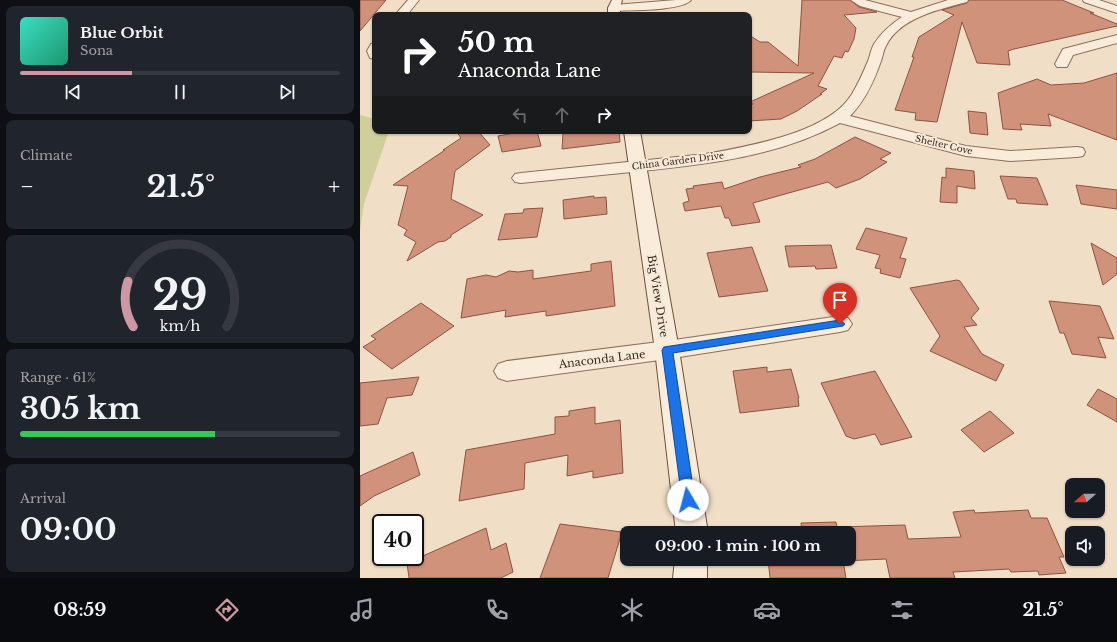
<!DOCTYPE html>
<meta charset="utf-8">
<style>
body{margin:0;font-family:"Libre Baskerville",serif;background:#20242c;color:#f1f3f6;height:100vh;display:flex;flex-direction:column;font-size:15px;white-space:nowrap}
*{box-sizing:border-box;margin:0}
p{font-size:13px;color:#9ea1a6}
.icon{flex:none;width:22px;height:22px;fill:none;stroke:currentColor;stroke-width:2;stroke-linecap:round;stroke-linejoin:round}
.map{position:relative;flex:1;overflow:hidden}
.details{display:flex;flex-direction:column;gap:6px;padding:6px;background:#0d0f14;width:360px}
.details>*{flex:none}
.top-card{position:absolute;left:12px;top:12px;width:380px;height:122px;border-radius:8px;box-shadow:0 1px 3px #0004;background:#202124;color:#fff;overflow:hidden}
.needle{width:26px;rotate:249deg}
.tools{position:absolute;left:705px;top:478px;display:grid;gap:8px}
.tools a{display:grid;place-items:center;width:40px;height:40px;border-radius:8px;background:#171b24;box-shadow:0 1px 3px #0004;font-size:20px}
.speed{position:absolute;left:12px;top:514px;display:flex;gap:8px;font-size:20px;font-weight:700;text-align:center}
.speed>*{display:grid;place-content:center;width:52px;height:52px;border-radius:50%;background:#171b24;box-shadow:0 1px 3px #0004;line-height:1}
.speed .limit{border:2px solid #111;border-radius:6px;background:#fff;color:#111}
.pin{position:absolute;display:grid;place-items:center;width:34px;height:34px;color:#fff;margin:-41px -17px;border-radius:50% 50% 50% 0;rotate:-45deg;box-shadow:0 0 4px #0007}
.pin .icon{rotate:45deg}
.me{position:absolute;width:44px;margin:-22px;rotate:352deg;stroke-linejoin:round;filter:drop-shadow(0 0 3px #0008)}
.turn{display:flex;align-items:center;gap:14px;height:84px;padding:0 20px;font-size:18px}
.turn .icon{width:52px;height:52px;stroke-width:2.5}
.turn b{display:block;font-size:28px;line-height:34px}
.lanes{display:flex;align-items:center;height:38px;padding:0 20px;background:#0003;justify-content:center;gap:20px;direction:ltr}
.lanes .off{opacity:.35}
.big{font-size:30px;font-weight:700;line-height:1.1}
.details .card{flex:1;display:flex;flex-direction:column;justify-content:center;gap:6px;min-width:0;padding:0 14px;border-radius:8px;background:#20242c}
.details .dial{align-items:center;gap:0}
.dial svg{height:104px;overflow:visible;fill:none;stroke:#363941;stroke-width:7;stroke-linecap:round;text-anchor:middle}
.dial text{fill:#f1f3f6;stroke:none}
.song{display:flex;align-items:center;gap:12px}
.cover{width:48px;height:48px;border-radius:6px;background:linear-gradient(135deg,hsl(170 70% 55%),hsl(160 70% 35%))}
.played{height:4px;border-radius:2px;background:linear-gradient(90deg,#cc98a1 35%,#363941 35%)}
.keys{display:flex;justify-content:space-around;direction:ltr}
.heat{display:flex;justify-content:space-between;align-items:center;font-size:22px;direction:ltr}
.charge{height:6px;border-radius:3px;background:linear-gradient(90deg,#34c759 61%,#363941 0)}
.trip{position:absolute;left:260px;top:526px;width:236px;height:40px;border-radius:8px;background:#171b24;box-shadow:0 1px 3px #0004;font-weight:700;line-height:40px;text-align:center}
.dock{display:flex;height:64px;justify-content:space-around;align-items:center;background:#090b0e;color:#9ea1a6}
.dock .icon{width:28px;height:28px}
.dock .on{color:#cc98a1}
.dock b{font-size:18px;color:#f1f3f6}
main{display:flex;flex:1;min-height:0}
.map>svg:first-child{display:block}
.green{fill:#d0ce9a}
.building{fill:#d0927b;stroke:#8e5340}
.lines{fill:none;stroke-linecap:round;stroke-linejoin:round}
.street-casing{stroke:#8d6e5b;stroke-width:2}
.secondary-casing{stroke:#6f503e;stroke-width:2}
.street{fill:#faecdb;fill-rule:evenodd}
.secondary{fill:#faecdb;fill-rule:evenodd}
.route{fill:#1a73e8;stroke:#114b97}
.labels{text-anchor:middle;stroke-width:4;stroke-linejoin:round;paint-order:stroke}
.far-street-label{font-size:9px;fill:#3d291f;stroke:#f7e9d7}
.street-label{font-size:11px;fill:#3d291f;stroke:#f7e9d7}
</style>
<main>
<section class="details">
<div class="card">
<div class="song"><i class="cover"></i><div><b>Blue Orbit</b><p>Sona</p></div></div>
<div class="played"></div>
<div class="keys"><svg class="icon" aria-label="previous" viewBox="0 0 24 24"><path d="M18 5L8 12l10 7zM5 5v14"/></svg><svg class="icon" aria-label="pause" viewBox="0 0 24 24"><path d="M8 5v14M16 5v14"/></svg><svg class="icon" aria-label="next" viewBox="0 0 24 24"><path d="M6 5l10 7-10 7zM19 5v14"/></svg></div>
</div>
<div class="card"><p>Climate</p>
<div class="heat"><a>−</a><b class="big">21.5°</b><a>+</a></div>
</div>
<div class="card dial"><svg viewBox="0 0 100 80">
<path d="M14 69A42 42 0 1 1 86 69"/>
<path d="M14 69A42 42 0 0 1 10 34" stroke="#cc98a1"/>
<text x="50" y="56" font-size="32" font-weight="700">29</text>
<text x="50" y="72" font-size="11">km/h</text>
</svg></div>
<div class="card"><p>Range · 61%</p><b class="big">305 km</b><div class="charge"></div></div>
<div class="card"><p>Arrival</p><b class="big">09:00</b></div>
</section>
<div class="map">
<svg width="757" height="578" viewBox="0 0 757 578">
<rect width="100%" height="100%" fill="#f0dec7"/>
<!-- green -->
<path class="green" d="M0,115l15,4v12h14l-25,73 -4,27z"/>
<!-- building -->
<path class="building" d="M0,0h26l-26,31z
M442,0h48l9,7 18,5 -33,3 12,13 -2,11 -6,13 -3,-1 -3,7 -8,-2 -16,30 9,3 -7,5h2l-25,17 -16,8 -32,2v-15l4,-2 -3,-2 64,-29 -65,-1v-37l11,7h8l30,24z
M609,0h93l32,13h-4l27,11v2l-103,23 -6,2 2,14 -33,-2 -15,-41 -25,100 -22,-2 1,-7 -21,-3 19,-53h-2l7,-20 35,-22 -12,-5 25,-7z
M757,73v67l-69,-26 3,12 -31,-2 2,6 -19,-1 -5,-36 39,-14 14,6 33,-2z
M608,111l18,2 2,22 -18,-2z
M96,131h22l12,14 -35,26 -4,28 32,16 -32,20v2l-6,4 -7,1 -31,19 9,-19 -12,-7 3,-5 -9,-5 10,-39 -15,-1 52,-35h-2l18,-12z
M165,131h12l4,15 -39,6 -4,-16z
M210,131h49l1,11 -58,7 1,-16z
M495,137l36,16 -11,6 7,3 -27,17 -24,9 -8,-6 -75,21 7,19 -28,4 -3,-8h-4l-4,-12 -36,5 -2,-8 6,-2 -3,-12 8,-1 -1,-2 29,-4 2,7 36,-12 41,-10 -3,-2 17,-6z
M586,168l28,3 1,18 -18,-3v17l-17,-1 2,-25 4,1z
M640,176l37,2 11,27 -31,-2 -1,-4h-8z
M716,185l41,5v19l-36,-5z
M234,196v2l12,-1 1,17 -43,5 -1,-19z
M183,208l-6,29 -39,3 7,-26 18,-1 1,-4z
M506,228l41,10 -7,20 6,1 -6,19 -20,-5 1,-4 -6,-1 5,-13 -24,-6z
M731,243l26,15v16l-14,11z
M471,245l6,23 -21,1 -1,-3 -26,1 -4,-21z
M392,247l16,44 -49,6 -12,-44z
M251,261l4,45 -69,10v-5l-41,6 1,-7 -45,8 6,-39 19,-4 10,2 13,-6 9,1 15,-2v9l58,-8v-7z
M597,280l3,1 19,28 -8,9 6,7 -13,2 18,27 22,11 -8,16 -66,-30 10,-15 -30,-48z
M689,301l51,5 14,33 -16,-2 8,21 -34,-4 -8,-21h-4z
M61,303l33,23 -62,43 -29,-22 13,-8 -5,-3z
M407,367v5l24,-3 8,29h-1l1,8 -59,7 -7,-42z
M515,371l37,66 -31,8 -6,-11 -21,5 -8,-3 -25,-53z
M59,377l-7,18 -25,3 -9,26 -18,2v-43z
M738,389l19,10v23l-30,-17z
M235,407v17l25,-4 3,53 -30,5v-7l-26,5 1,-21 -43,8 -1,26 -65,12 7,-51 89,-16v-17l14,-1v-5z
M630,411l24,22 -30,19 -23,-22z
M53,452l7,23 -46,21 -14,10v-30z
M614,510l1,3 53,-3 3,8h16l17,39h-5l7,16 -27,2 -1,-4 -27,1 -2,-3 -56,3 2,6h-65l-4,-19 -43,2 3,17h-76l-2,-19h81v-26h-47l-1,-10 35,-1 1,5 68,-2 3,14 53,-2 -8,-25z
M200,524l62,8 -14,46h-68z
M126,528l5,22 15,-7 7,29 -12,6h-92l-2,-15z"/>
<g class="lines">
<!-- street casing -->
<g class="street-casing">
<path id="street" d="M48,0h11l-12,15h-12z
M316,0h15c-8,11 -62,10 -77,11l-6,-3 6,-3z
M491,0h14l46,12 37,-12h20l-1,2c-27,7 -68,16 -81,44 -3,5 -3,10 -5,15 -7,20 -16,40 -31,55l116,30 44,5 67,-4 6,1 2,4 -2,4 -6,1 -67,4 -44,-5 -126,-33c-61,33 -130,41 -198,48 -40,4 -81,8 -121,12l-6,-1 -3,-4 3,-4 6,-1 185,-19c42,-8 123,-21 146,-60 6,-10 11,-21 16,-33 2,-5 3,-12 6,-17 7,-11 17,-20 28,-27l-42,-11z
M723,0h16l18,6v7l-33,-11z
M757,35v8l-44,12 -6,12h-10l-2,-3 8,-15z
M15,43v16l-5,-1 -3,-7 4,-7z
M480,316l8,2 4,6 -4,6 -8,2 -173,27 -160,22 -9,-3 -4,-7 4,-7 9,-3 160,-20z"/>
</g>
<!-- secondary casing -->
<g class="secondary-casing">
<path id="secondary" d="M252,0h10l-2,8v7h-12v-7z
M264,131h16l39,219 29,183h-32l-21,-183z
M315,559h32v19h-34z"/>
</g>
<!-- street -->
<use href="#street" class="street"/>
<!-- secondary -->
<use href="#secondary" class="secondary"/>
</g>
<!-- route -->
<path class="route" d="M480,320l5,4 -2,2 -170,27 22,147 -2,4 -5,2 -4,-2 -2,-4 -20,-150 2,-3z"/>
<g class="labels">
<!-- far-street labels -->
<g class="far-street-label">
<text transform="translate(584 145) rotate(13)" y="3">Shelter Cove</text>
<text transform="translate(318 161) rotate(-7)" y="3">China Garden Drive</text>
</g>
<!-- street labels -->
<g class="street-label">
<text transform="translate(298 296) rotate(81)" y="4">Big View Drive</text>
<text transform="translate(242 359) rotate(-7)" y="4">Anaconda Lane</text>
</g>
</g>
</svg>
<div class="tools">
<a><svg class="needle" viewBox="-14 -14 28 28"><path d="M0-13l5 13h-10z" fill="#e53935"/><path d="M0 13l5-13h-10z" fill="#9ea1a6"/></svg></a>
<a><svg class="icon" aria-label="sound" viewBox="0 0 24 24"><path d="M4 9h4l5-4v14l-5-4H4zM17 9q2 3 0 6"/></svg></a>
</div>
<div class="speed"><div class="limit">40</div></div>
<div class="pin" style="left:480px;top:324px;background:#d93025"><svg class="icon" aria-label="arrive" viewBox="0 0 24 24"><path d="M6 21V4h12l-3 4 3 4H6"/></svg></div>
<svg class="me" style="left:328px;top:500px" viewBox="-20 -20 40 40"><circle r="19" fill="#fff"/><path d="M0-13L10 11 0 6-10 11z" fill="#1a73e8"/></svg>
<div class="trip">09:00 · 1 min · 100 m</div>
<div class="top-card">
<div class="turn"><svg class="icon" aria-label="right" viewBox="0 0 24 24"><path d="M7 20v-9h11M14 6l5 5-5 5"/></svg><div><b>50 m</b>Anaconda Lane</div></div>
<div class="lanes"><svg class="icon off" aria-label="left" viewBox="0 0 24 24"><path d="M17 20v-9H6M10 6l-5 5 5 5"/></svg><svg class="icon off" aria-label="ahead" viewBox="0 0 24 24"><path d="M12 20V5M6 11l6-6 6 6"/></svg><svg class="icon" aria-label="right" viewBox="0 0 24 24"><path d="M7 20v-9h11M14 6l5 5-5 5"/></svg></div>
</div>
</div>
</main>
<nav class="dock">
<b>08:59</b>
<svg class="icon on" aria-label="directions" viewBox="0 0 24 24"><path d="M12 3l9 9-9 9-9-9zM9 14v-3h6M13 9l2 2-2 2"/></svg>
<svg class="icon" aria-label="music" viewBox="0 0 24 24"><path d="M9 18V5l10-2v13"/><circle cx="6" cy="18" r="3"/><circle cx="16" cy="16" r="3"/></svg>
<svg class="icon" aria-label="phone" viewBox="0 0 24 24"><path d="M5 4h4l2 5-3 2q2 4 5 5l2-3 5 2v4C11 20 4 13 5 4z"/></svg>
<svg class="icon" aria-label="climate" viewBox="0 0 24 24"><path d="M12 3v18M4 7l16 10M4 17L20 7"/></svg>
<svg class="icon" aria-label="car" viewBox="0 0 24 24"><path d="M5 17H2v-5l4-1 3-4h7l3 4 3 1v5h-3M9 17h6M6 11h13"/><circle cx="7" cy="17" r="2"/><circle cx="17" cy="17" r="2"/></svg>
<svg class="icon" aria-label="filters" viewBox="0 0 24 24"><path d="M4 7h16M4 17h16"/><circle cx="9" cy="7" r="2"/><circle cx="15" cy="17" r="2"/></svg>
<b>21.5°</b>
</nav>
